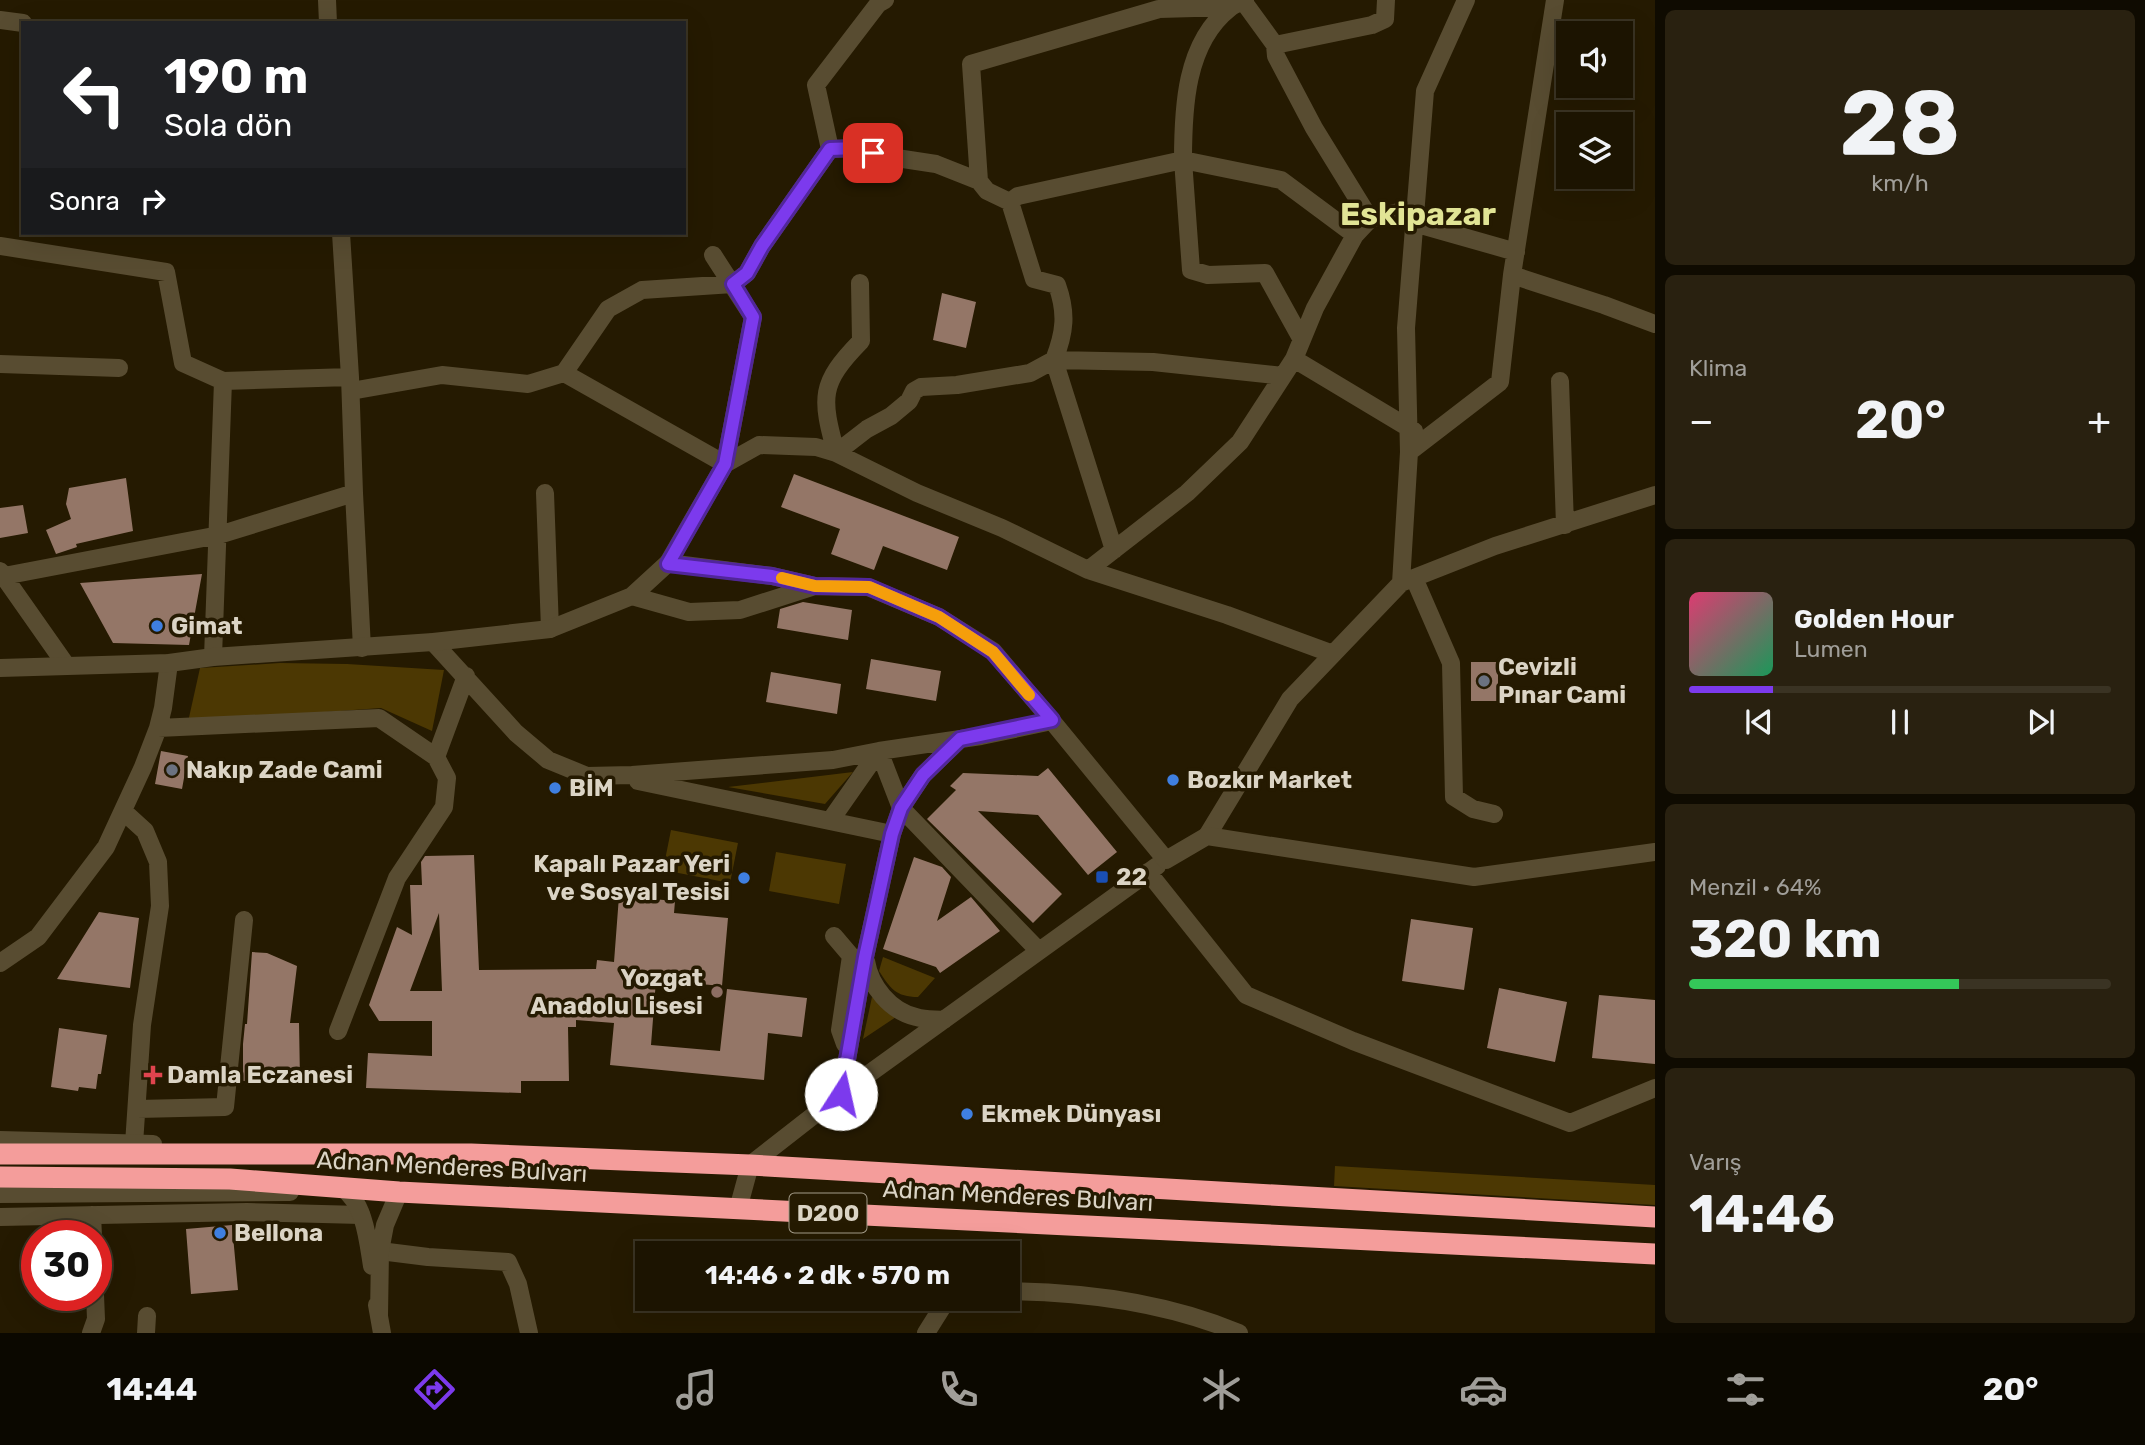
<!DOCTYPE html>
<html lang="tr">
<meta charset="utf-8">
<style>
body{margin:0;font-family:Rubik,sans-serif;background:#292110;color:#f1f3f6;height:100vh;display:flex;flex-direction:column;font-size:26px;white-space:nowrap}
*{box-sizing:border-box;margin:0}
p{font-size:23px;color:#a09e99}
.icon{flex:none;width:38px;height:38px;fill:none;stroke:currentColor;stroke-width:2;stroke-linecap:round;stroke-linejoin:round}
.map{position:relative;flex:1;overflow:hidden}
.drawer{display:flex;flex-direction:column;gap:10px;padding:10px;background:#0f0b01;width:490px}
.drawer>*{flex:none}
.top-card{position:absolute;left:21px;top:21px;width:665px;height:214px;border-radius:0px;box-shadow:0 7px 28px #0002,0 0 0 2px #3a3323;background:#202124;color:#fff;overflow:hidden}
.buttons{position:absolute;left:1556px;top:21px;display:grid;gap:14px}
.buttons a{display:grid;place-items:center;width:77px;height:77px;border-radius:0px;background:#1c1401;box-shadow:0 7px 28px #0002,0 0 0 2px #3a3323;font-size:35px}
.speed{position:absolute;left:21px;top:1220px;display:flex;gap:14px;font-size:35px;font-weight:700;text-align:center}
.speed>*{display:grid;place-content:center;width:91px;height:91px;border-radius:50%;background:#1c1401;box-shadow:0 7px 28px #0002,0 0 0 2px #3a3323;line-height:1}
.speed .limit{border:10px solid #d22;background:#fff;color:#111}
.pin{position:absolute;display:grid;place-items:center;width:60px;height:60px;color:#fff;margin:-30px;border-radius:14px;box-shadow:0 4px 10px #0006}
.me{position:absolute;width:77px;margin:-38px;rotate:10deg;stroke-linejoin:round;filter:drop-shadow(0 0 5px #0008)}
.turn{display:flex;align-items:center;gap:24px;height:147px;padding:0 28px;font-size:32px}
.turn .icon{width:91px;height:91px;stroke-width:2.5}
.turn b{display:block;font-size:49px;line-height:60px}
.then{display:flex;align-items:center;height:66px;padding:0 28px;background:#0003;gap:14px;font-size:26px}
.big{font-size:52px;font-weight:700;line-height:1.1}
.drawer .card{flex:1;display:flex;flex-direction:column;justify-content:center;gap:10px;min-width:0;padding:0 24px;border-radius:10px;background:#292110}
.drawer .dial{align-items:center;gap:0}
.dial b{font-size:91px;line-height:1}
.song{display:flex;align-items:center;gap:21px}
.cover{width:84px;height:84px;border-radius:10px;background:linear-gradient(135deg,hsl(340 70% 55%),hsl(150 70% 35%))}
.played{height:7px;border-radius:4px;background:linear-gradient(90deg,#7c3aed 20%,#3a3323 20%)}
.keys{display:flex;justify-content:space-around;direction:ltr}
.heat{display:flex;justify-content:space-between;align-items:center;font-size:38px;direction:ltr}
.charge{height:10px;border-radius:5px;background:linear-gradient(90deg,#34c759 64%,#3a3323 0)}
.trip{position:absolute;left:635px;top:1241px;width:385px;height:70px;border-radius:0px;background:#1c1401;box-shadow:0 7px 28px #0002,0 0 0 2px #3a3323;font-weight:700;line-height:70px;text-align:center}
.tabs{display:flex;height:112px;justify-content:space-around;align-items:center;background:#0b0800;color:#a09e99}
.tabs .icon{width:49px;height:49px}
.tabs .current{color:#7c3aed}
.tabs b{font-size:32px;color:#f1f3f6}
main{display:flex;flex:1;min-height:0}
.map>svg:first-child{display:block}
.green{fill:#4c3803}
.building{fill:#947667;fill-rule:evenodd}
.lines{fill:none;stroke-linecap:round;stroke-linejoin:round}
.street{stroke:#584c31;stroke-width:18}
.secondary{stroke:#584c31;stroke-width:18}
.highway{stroke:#f49d9b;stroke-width:21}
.route-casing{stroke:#51269a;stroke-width:18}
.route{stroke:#7c3aed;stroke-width:12}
.slow{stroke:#f59e0b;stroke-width:12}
.shop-dot{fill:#3f7fe0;stroke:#251a01;stroke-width:2.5}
.worship-dot{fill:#6b7280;stroke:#251a01;stroke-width:2.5}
.transit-dot{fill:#1a4fb4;stroke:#251a01;stroke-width:2.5}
.education-dot{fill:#8d6e63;stroke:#251a01;stroke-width:2.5}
.health-dot{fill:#e0444e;stroke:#251a01;stroke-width:2.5}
.labels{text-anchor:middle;stroke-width:7;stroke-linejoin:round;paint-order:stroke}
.shield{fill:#251a01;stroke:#a49c8a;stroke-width:2}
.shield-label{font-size:23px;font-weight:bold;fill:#dbd4c5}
.poi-label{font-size:24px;font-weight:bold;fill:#dbd4c5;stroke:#251a01;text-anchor:start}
.street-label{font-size:24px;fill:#dbd4c5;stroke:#251a01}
.district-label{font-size:32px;font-weight:bold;fill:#e1e495;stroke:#251a01}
</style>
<main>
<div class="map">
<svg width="1655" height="1333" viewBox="0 0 1655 1333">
<rect width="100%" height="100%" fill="#251a01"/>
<!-- green -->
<path class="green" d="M280,663l67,1 97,6 -12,61 -51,-23 -193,14 12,-54z
M853,772l-28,32 -97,-17z
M671,830l67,13 -8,40 -67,-13z
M776,852l70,12 -7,40 -70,-13z
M883,957l52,21 -17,19c-22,0 -28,-9 -39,-26z
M872,997l24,20 -33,22z
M1335,1166l320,19v20l-321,-19z"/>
<!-- building -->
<path class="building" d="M942,293l34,9 -10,46 -33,-8z
M794,474l165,63 -12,33 -64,-24 -9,24 -43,-16 9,-25 -59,-22z
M126,478l7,53 -57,13 1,3 -21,7 -10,-24 25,-11 -5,-15 3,-16z
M23,505l5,28 -28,5v-30z
M202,574l-13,71 -76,-2 -33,-60z
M803,602l49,8 -4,30 -71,-12 3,-19z
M871,659l70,12 -5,30 -70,-12z
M1471,662h27v39h-27z
M771,672l70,12 -4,30 -71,-12z
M161,751l27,5 -6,33 -27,-5z
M1048,768l69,84 -29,23 -50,-60 -60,-4 84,83 -29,29 -106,-104 29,-29 -6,-4 13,-13 75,3z
M474,855l5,115 117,-1 1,-9 17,2 5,-66 56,5 -1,12 54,5 -6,68 -66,-6 -5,65 69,6 7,-62 80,9 -5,39 -34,-4 -4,47 -154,-15 4,-42 -38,-3v7h-8l1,54h-48v12l-155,-5 2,-35 64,3v-35h-53l-10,-16 28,-78 15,8 -2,-50h12l-1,-23 4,-6zM439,913l3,78h-32z
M914,857l28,10 9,10 -14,44 34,-24 29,34 -60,42 -4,-6 -53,-18z
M99,912l40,6 -9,70 -73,-9z
M1411,919l62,9 -9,62 -62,-9z
M252,952l15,1 30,13 -7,57h9l1,57 -57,1v-37l2,-20h2z
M1499,988l68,14 -12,60 -68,-14z
M1599,995l56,5v64l-63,-6z
M59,1028l48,7 -6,39h-3l-2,15 -17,-2 -1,4 -27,-4z
M232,1225l6,65 -47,4 -5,-65z"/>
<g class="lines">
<!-- street -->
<path class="street" d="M327,0l1,23
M1466,0l-41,91 -19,237 3,124 91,-70 12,-107 43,-275
M1243,1l32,44 1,11 38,72 56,91
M0,20l23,3
M1275,45l97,-20 13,-6 1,-19
M830,149l26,-1 34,9 46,7 43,17 8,10 23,11
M979,181l-8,-117 188,-55 71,-2
M1414,223l102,29
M341,233l9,144 4,116
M0,246l166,26 17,91 40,18 127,-4
M713,255l40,62 -28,147 -161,-91 44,-64 34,-19 91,-6 14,-11 15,-27 68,-97 -14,-64 62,-81 7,-4
M1512,275l92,30 51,19
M1302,340l-37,-67 -57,2 -17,-5 -8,-110 98,20 74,55
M1294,359l120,72
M0,364l119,4
M1560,381l5,144
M351,391l91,-16 86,9 36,-11
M836,453c-15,-56 -17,-69 25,-112l-1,-58
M545,493l5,136
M1114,550l-60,-190 99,2 130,14
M668,563l57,-99 34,-19 57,2 20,6
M1088,570l-86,-42 -85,-35 -81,-40 31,-24 24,-13 18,-15 5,-10 7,-4 36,-2 73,-12 24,-13c11,-28 13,-47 3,-75l-23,-6 -24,-77 8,-6 165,-36c0,-51 2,-117 47,-152 4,-4 10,-5 15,-8
M0,571l66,94
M4,576l215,-41 135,-42 8,155
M1414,578l37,85 3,134 19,12 21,5
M1401,583l8,-131
M433,642l83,91 32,27 39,16 45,-1 201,-15 46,-9 102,-15 71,-15
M1333,654l-106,-39 -139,-45 99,-77 53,-51 54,-83 21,-51 40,-73 15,-16 45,-11
M213,657l10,-276
M158,728l221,-10 57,39
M960,739l-37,36 -22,33 138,143
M638,781l254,53
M123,811l22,20 13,31 2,44 -18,119 -8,119
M830,821l49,-70 22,57 -9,26 -27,123 -24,137
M1207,836l83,-137 111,-116 94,-37 160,-51
M1148,872l98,123 107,46 217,82 85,-35
M834,936l17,20 -11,74 5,14
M866,961c4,25 24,50 50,56 9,3 19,2 28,3
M0,963l38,-26 68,-90 37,-80 15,-39 5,-20 6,-45
M338,1031l59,-153 47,-71 3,-29 -11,-21 30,-81
M137,1109l88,-2 19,-187
M738,1209l12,-44 91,-71 316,-228
M92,1215l1,21
M0,1217l247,-5 114,3
M380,1251l48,6 80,5 10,22 11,49
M1008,1291c79,1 158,11 231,42
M91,1333l5,-14 -1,-24
M146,1333l1,-17
M926,1333l22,-35"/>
<!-- secondary -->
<path class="secondary" d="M632,596l57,16 51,-2 75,-24
M0,668l169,-5 44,-6 220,-15 117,-13 82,-33 36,-33 104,13 43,10 53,1 71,30 54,34 59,70 114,139 41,-24 267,41 181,-25
M0,1140l153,4
M341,1187c24,15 27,55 31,79
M0,1194l290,-2
M377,1305l5,28
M379,1316l1,-65 5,-26 14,-33h-11"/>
<!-- highway -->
<path class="highway" d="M0,1154h471l279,11 905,52
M0,1177l230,2 169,13 1256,62"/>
</g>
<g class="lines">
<!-- route casing -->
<g class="route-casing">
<path id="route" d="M841,1094l24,-137 27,-123 9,-26 22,-33 37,-36 92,-19 -59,-68 -54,-35 -70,-30 -54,-1 -43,-10 -104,-12 57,-100 28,-147 -20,-33 14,-11 15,-27 68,-97 26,-1 17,5"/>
</g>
<!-- route -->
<use href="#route" class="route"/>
<!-- slow -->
<path class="slow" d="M782,578l33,8 54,1 70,30 54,35 36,43"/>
</g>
<!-- markers -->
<g class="shop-dot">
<circle cx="157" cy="626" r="7"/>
<circle cx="1173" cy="780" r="7"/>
<circle cx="555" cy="788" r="7"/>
<circle cx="744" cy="878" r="7"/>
<circle cx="967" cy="1114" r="7"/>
<circle cx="220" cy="1233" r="7"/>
</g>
<g class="worship-dot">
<circle cx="1484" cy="681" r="7"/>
<circle cx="172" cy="770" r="7"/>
</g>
<rect class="transit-dot" x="1095" y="870" width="14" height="14" rx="3.5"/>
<circle class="education-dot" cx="717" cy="992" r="7"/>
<path class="health-dot" d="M149.5 1064.5h7v7h7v7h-7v7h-7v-7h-7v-7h7z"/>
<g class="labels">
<!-- shield labels -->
<rect class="shield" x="789.5" y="1193.5" width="77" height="39" rx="5"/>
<g class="shield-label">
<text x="828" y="1221">D200</text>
</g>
<!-- poi labels -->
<g class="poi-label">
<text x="171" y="634">Gimat</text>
<text x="1498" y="675">Cevizli<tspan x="1498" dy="28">Pınar Cami</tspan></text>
<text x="186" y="778">Nakıp Zade Cami</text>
<text x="1187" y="788">Bozkır Market</text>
<text x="569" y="796">BİM</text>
<text x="730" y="872" text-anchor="end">Kapalı Pazar Yeri<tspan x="730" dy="28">ve Sosyal Tesisi</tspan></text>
<text x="1116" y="885">22</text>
<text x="703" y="986" text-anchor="end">Yozgat<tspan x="703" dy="28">Anadolu Lisesi</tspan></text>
<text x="167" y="1083">Damla Eczanesi</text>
<text x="981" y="1122">Ekmek Dünyası</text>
<text x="234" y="1241">Bellona</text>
</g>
<!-- street labels -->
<g class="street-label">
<text transform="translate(452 1167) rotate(3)" y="8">Adnan Menderes Bulvarı</text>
<text transform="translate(1018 1196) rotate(3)" y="8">Adnan Menderes Bulvarı</text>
</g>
<!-- district labels -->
<g class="district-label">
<text x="1418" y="225">Eskipazar</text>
</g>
</g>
</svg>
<div class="buttons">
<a><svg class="icon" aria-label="sound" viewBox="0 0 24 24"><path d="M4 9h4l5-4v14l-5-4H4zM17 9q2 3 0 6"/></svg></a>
<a><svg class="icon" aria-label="layers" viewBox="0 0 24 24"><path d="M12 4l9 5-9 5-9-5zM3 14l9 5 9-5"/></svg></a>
</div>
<div class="speed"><div class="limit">30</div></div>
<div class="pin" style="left:873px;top:153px;background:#d93025"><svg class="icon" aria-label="arrive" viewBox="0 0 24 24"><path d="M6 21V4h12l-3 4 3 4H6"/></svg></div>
<svg class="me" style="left:841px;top:1094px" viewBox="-20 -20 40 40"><circle r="19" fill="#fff"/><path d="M0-13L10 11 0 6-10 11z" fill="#7c3aed"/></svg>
<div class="trip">14:46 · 2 dk · 570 m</div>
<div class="top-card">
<div class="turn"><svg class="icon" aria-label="left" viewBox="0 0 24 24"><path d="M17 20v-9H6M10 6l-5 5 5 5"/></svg><div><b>190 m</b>Sola dön</div></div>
<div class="then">Sonra<svg class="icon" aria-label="right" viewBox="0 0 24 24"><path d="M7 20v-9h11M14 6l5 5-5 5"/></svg></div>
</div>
</div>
<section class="drawer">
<div class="card dial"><b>28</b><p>km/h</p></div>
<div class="card"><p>Klima</p>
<div class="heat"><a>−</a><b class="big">20°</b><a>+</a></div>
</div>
<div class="card">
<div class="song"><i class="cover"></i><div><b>Golden Hour</b><p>Lumen</p></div></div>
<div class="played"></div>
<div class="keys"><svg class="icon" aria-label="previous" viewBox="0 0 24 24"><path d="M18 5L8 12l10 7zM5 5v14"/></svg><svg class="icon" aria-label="pause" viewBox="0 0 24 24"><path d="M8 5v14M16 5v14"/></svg><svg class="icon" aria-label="next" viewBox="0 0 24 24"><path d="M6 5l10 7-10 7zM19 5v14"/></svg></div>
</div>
<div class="card"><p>Menzil · 64%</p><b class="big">320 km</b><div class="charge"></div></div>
<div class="card"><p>Varış</p><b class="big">14:46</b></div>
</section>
</main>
<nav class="tabs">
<b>14:44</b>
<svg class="icon current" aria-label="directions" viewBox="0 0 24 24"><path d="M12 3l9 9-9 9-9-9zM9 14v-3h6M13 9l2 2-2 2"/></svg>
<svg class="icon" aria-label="music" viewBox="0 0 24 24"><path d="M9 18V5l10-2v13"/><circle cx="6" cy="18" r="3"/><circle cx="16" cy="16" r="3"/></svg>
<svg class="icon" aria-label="phone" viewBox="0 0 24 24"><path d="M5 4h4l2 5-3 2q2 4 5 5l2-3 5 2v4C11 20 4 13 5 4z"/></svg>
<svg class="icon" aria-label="climate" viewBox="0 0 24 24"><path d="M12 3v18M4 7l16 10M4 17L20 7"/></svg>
<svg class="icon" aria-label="car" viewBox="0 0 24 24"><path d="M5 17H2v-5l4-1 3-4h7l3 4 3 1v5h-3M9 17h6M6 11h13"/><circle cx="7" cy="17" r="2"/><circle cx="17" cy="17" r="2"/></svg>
<svg class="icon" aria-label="filters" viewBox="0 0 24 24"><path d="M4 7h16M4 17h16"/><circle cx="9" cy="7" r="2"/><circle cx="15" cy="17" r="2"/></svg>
<b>20°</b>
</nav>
